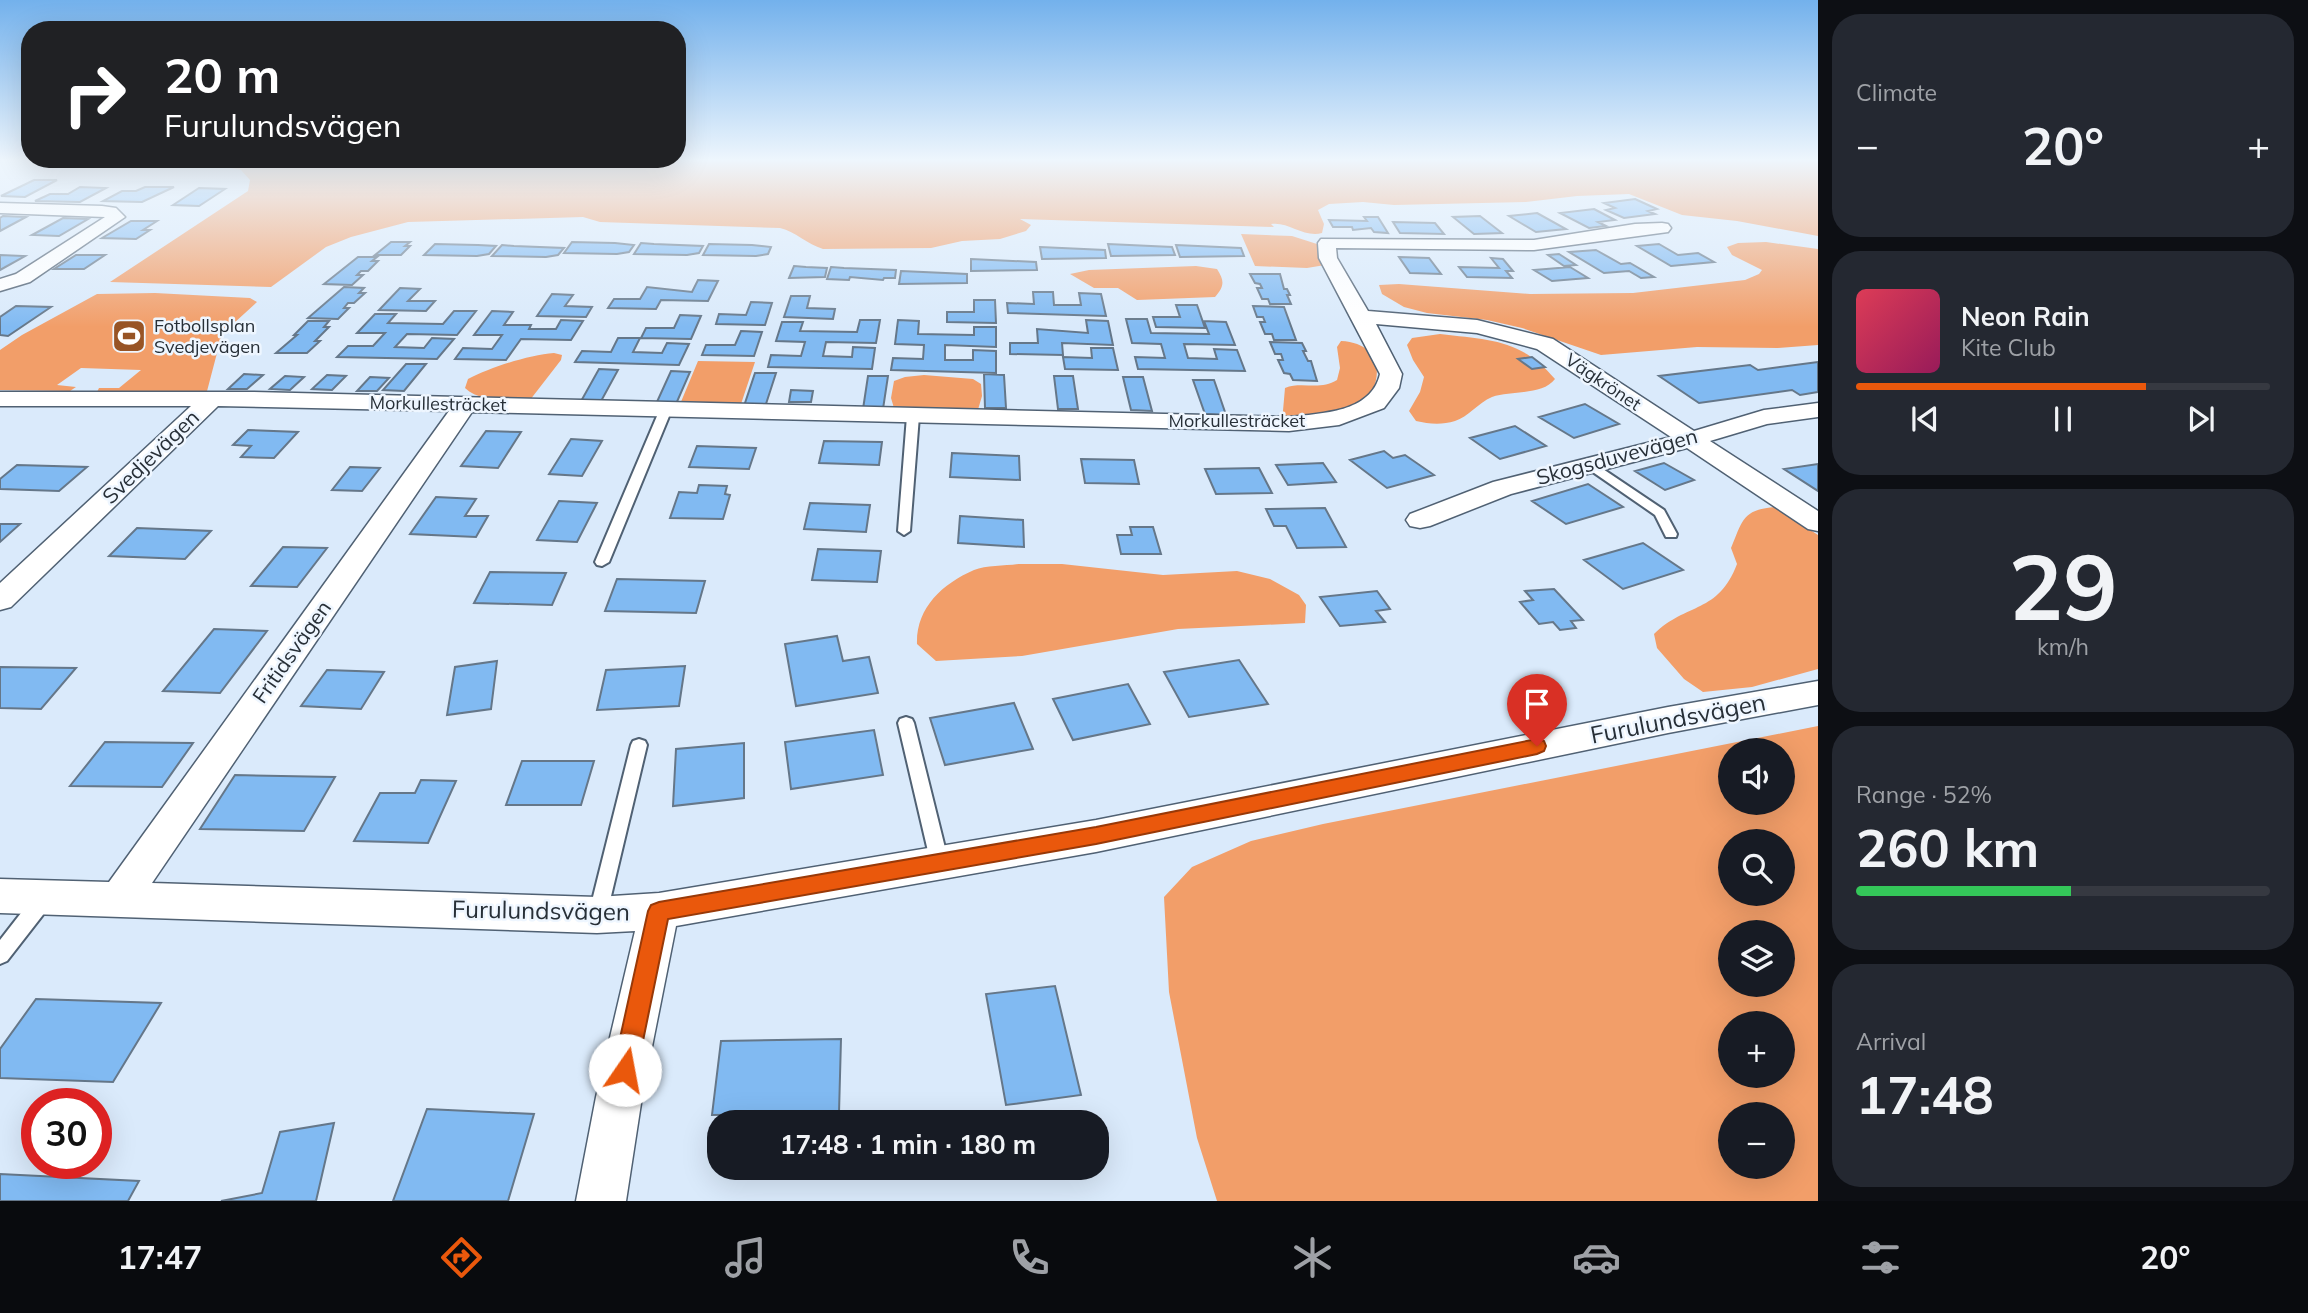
<!DOCTYPE html>
<meta charset="utf-8">
<style>
body{margin:0;font-family:Mulish,sans-serif;background:#242831;color:#f1f3f6;height:100vh;display:flex;flex-direction:column;font-size:26px;white-space:nowrap}
*{box-sizing:border-box;margin:0}
p{font-size:23px;color:#9ea1a6}
.icon{flex:none;width:38px;height:38px;fill:none;stroke:currentColor;stroke-width:2;stroke-linecap:round;stroke-linejoin:round}
.map{position:relative;flex:1;overflow:hidden}
.drawer{display:flex;flex-direction:column;gap:14px;padding:14px;background:#0d0f14;width:490px}
.drawer>*{flex:none}
.hud{position:absolute;left:21px;top:21px;width:665px;height:147px;border-radius:28px;box-shadow:0 7px 28px #0002;background:#202124;color:#fff;overflow:hidden}
.controls{position:absolute;left:1718px;top:738px;display:grid;gap:14px}
.controls a{display:grid;place-items:center;width:77px;height:77px;border-radius:50%;background:#171b24;box-shadow:0 7px 28px #0002;font-size:35px}
.speed{position:absolute;left:21px;top:1088px;display:flex;gap:14px;font-size:35px;font-weight:700;text-align:center}
.speed>*{display:grid;place-content:center;width:91px;height:91px;border-radius:50%;background:#171b24;box-shadow:0 7px 28px #0002;line-height:1}
.speed .limit{border:10px solid #d22;background:#fff;color:#111}
.pin{position:absolute;display:grid;place-items:center;width:60px;height:60px;color:#fff;margin:-72px -30px;border-radius:50% 50% 50% 0;rotate:-45deg;box-shadow:0 0 7px #0007}
.pin .icon{rotate:45deg}
.me{position:absolute;width:77px;margin:-38px;rotate:12deg;stroke-linejoin:round;filter:drop-shadow(0 0 5px #0008)}
.turn{display:flex;align-items:center;gap:24px;height:147px;padding:0 28px;font-size:32px}
.turn .icon{width:91px;height:91px;stroke-width:2.5}
.turn b{display:block;font-size:49px;line-height:60px}
.big{font-size:52px;font-weight:700;line-height:1.1}
.drawer .card{flex:1;display:flex;flex-direction:column;justify-content:center;gap:10px;min-width:0;padding:0 24px;border-radius:28px;background:#242831}
.drawer .dial{align-items:center;gap:0}
.dial b{font-size:91px;line-height:1}
.song{display:flex;align-items:center;gap:21px}
.cover{width:84px;height:84px;border-radius:10px;background:linear-gradient(135deg,hsl(350 70% 55%),hsl(330 70% 35%))}
.played{height:7px;border-radius:4px;background:linear-gradient(90deg,#ea580c 70%,#363941 70%)}
.keys{display:flex;justify-content:space-around;direction:ltr}
.heat{display:flex;justify-content:space-between;align-items:center;font-size:38px;direction:ltr}
.charge{height:10px;border-radius:5px;background:linear-gradient(90deg,#34c759 52%,#363941 0)}
.trip{position:absolute;left:707px;top:1110px;width:402px;height:70px;border-radius:28px;background:#171b24;box-shadow:0 7px 28px #0002;font-weight:700;line-height:70px;text-align:center}
.dock{display:flex;height:112px;justify-content:space-around;align-items:center;background:#090b0e;color:#9ea1a6}
.dock .icon{width:49px;height:49px}
.dock .on{color:#ea580c}
.dock b{font-size:32px;color:#f1f3f6}
main{display:flex;flex:1;min-height:0}
.map>svg:first-child{display:block}
.green{fill:#f29e69;fill-rule:evenodd}
.building{fill:#81baf2;stroke:#657789;stroke-width:2}
.lines{fill:none;stroke-linecap:round;stroke-linejoin:round}
.service-casing{stroke:#506173;stroke-width:4}
.minor-casing{stroke:#506173;stroke-width:3}
.service{fill:#fff;fill-rule:evenodd}
.minor{fill:#fff;fill-rule:evenodd}
.route{fill:#ea580c;stroke:#983908;stroke-width:2}
.labels{text-anchor:middle;stroke-width:5;stroke-linejoin:round;paint-order:stroke}
.far-poi-label{font-size:18px;fill:#272f37;stroke:#eef6ff;text-anchor:start}
.far-street-label{font-size:18px;fill:#272f37;stroke:#eef6ff}
.street-label{font-size:21px;fill:#272f37;stroke:#eef6ff}
.near-street-label{font-size:24px;fill:#272f37;stroke:#eef6ff}
</style>
<main>
<div class="map">
<svg width="1818" height="1201" viewBox="0 0 1818 1201">
<rect width="100%" height="100%" fill="#daeafb"/>
<!-- green -->
<path class="green" d="M51,159h1767v77l-81,-15 -55,-6 -53,-21 -52,2 -51,6 -132,3 -31,-3 -34,2 -11,6 6,14 -2,9c-18,5 -34,-12 -51,-9l3,3 -254,-8 11,6 -5,6 -26,8 -38,2 -31,7 -108,1c-16,-5 -27,-17 -43,-21l-180,-6 -17,-5 -175,5 -57,15 -25,10 -55,40 -161,-5 138,-91 2,-11 -9,-10 -22,-4z
M1241,234l51,2 25,8 8,21 -18,3 -52,-2z
M1766,242l52,7v96l-40,3 -81,-1 -96,8 -79,-27 -35,-8 -60,-7 -23,-6 -22,-13 -3,-9 20,-1 131,10 103,-1 112,-13 14,-6 3,-4 -30,-15 -5,-8 11,-4z
M1196,266l21,3c8,12 7,18 -2,28l-78,3 -19,-12h-24l-24,-14 19,-4z
M155,293l95,5 7,4 -35,32 -16,61 -109,-3 2,-4h20l22,-18 -60,-2 -24,17 19,2 -6,4 -70,-1v-40l22,-15 75,-41z
M1440,334c50,6 81,5 115,45 -13,17 -44,11 -63,18 -14,6 -24,20 -37,24 -13,4 -26,3 -39,0l-7,-10 11,-19 4,-15 -11,-17 -6,-15 5,-7z
M1341,341c42,2 44,38 22,65l-81,16 3,-34c17,-7 35,3 52,-8l3,-12 -3,-21z
M554,353l8,2 -1,5 -31,40c-20,-1 -50,3 -65,-12l3,-9c23,-12 61,-24 86,-26z
M698,361l57,1 -16,48 -61,-1z
M924,375l49,4 8,5 1,12 -5,17 -83,-5 -3,-10 3,-17 11,-4z
M1775,507l43,28v134l-66,18 -49,5 -19,-13 -27,-31 -3,-14c33,-32 64,-20 83,-70l-6,-16c12,-28 11,-38 44,-41z
M1018,564h44l101,11 74,-4 33,8 29,16 7,10 -1,18 -127,6 -156,27 -86,5 -19,-17c-1,-36 25,-60 57,-74 12,-5 30,-4 44,-6z
M1818,726v475h-601l-20,-63 -28,-146 -5,-95 28,-30 59,-26 72,-17zM1731,751h52v52h-52zM1731,842h52v52h-52zM1731,933h52v52h-52zM1731,1024h52v52h-52zM1731,1115h52v52h-52z"/>
<!-- building -->
<path class="building" d="M34,180h23l-32,17 -24,-1z
M80,187l26,1 -26,14 -45,-1 15,-7h18z
M145,187h29l-32,15 -39,-1 19,-10h14z
M199,188l26,1 -26,17 -26,-1z
M1635,199l22,10 -9,2 7,3 -31,4 -18,-8 9,-2 -11,-5z
M1594,209l21,11 -17,2 8,4 -17,2 -29,-15z
M1537,213l29,16 -30,3 -27,-16z
M3,216l23,1 -26,14v-13z
M1480,216l22,17 -28,1 -21,-17z
M1364,217h14l10,16 -14,-1 -3,-4 -18,2 -1,-3h-19l-4,-7 38,1z
M63,218l25,1 -29,17 -27,-1z
M131,221h26l-14,9h7l-14,9 -34,-1z
M1393,222l42,1 9,11 -44,-1z
M391,242h19l-5,4h5l-9,9h-26z
M572,242l43,1 19,2 -5,7 -12,2 -53,-1z
M641,243l13,1 49,2 -4,7 -12,2 -53,-1z
M435,244l43,1 18,1 -7,8 -12,2 -53,-1z
M709,244l43,1 19,2 -3,7 -12,2 -53,-1z
M1108,244l64,3 3,8 -64,1z
M1659,244l19,11 20,-2 16,9 -43,4 -34,-20z
M502,245l12,1 50,2 -6,7 -12,2 -54,-1z
M1176,245l65,3 3,8 -64,1z
M1040,247l65,3 1,8 -64,1z
M1596,250l25,14 9,-1 24,14 -13,1 -12,-7 -25,2 -35,-21z
M1559,254l17,11 -12,1 -16,-11z
M0,255l25,1 -25,14z
M76,255h29l-21,14h-30z
M358,257h19l-5,4h6l-10,10h-7l-4,4h6l-11,10 -28,-1z
M1399,257l30,1 12,16 -31,-1z
M1491,258l12,1 10,12h-7l6,7 -45,-1 -8,-10 40,1z
M971,259l65,3 1,8 -66,1z
M794,266l12,1 21,1 -2,9 -36,1z
M831,267l13,1 52,2 -1,8h-11l-1,2 -33,-3 -1,3 -22,-1z
M1570,267l18,11 -36,3 -18,-11z
M901,271l66,3v9l-68,1z
M1250,274h30l4,15h3l3,6h-3l4,9h-21l-2,-5h-6l-5,-11h5l-2,-4 -5,-1z
M698,280l20,1 -10,20 -47,-1 -5,9 -48,-1 6,-9h26l7,-12 45,5z
M344,287l20,1 -5,5h6l-11,10h-6l-4,5h5l-11,11 -30,-1z
M400,288l20,1 -12,12h27l-9,10 -47,-1z
M1033,292h20l1,13h27l-2,-12 22,1 5,22 -98,-3 -1,-10 27,1z
M552,294l21,1 -8,11 27,1 -6,10 -49,-1z
M791,296h19l-3,12 28,1 -2,10 -49,-2z
M974,300h21l1,23 -49,-1v-10h27z
M751,302l21,1 -7,22 -49,-1 3,-10 27,1z
M1176,305h21l8,23 -49,-1 -3,-10h27z
M16,306l35,1 -43,29 -8,-1v-18z
M1253,306l31,1 12,33h-22l-2,-6h-7l-5,-12h5l-2,-5h-6z
M454,311h22l-19,24 -50,-1 -12,13 29,1 8,-10 22,1 -17,20 -100,-2 11,-11h25l12,-13h-28l18,-19h21l-8,9 55,1z
M492,311l21,1 -9,13h27l-2,4h27l5,-9 22,1 -12,19 -50,-1 -15,21 -51,-1 8,-11 29,1 10,-14h-28z
M680,315l21,1 -10,23 -50,-1 5,-10h28z
M1126,319h21l4,14 58,1 -5,-13 22,1 9,23 -51,-1 4,14 29,1 -3,-10 23,1 8,21 -107,-2 -3,-12 30,1 -4,-14 -29,-1z
M860,320h20l-4,23 -50,-1 -3,14 29,1 1,-10 22,1 -3,21 -104,-2 3,-12 30,1 4,-14 -29,-1 6,-19h21l-3,9 57,1z
M898,320l21,1 -1,13 56,1v-8h22v20l-51,-2v15h28v-10l23,1v22l-105,-3 2,-12 30,1 1,-14 -29,-1z
M1086,320l22,1 5,24 -51,-2 1,12 -53,-1v-11h28l-1,-14 51,4z
M308,321h21l-5,6h5l-14,14h5l-13,12h-31l21,-18h-3z
M741,331l21,1 -8,24 -52,-1 4,-10h29z
M618,338h22l-7,14 29,1 5,-10 22,1 -10,21 -104,-3 7,-11 29,1z
M1270,342l32,1 4,8h-3l5,10h3l6,20 -24,-1 -3,-6 -6,-1 -6,-13h5l-2,-6h-6z
M1091,348h22l5,22 -53,-1 -2,-12 29,1z
M1532,357l13,10 -13,2 -14,-10z
M1818,362v30l-18,3 -8,-5 -93,13 -40,-27 91,-11 8,5z
M406,364h20l-22,27 -21,-1z
M599,369l19,1 -18,33h-20z
M671,371l19,1 -14,32h-20z
M755,373h21l-11,34 -21,-1z
M244,374l19,1 -16,14h-19z
M984,374l20,1 2,33h-21z
M327,375l19,1 -14,14 -20,-1z
M285,376l19,1 -14,13 -20,-1z
M868,376h20l-5,33h-20z
M1054,376h19l5,33h-20z
M370,377l19,1 -12,13h-20z
M1123,377h20l9,34 -21,-1z
M1193,380h21l12,35 -21,-1z
M791,390l22,1 -2,11h-22z
M1585,404l34,20 -45,14 -35,-21z
M1515,426l31,20 -46,13 -30,-21z
M248,430l50,2 -24,26 -33,-1 10,-11 -18,-1z
M486,431l35,1 -23,36 -37,-2z
M571,439l31,2 -20,35 -33,-2z
M824,441l58,1 -3,23 -60,-2z
M697,446l59,2 -7,21 -60,-2z
M1384,451l9,7 12,-3 29,20 -47,13 -37,-28z
M952,453l67,3 1,24 -70,-3z
M1081,459l53,1 5,24 -54,-1z
M1323,463l13,19 -48,3 -12,-20z
M1664,463l30,17 -29,10 -30,-19z
M1818,464v27l-34,-22z
M17,465l70,2 -28,24 -59,-2v-10z
M350,467l30,1 -18,23 -30,-1z
M1259,468l13,25 -56,1 -11,-25z
M1588,484l35,23 -57,17 -34,-23z
M699,485l28,1 -2,8 5,1 -7,24 -53,-1 9,-26 18,1z
M436,497l40,2 -11,17h23l-12,21 -66,-3z
M559,501l38,2 -20,39 -40,-2z
M810,503l60,2 -4,27 -62,-3z
M1325,508l21,39 -49,1 -11,-22h-12l-8,-17z
M960,516l63,4 1,27 -66,-4z
M0,524h20l-20,18z
M1130,527h23l8,27h-40l-4,-19h15z
M137,528l74,3 -26,28 -76,-3z
M1643,543l40,27 -60,19 -39,-29z
M283,547l44,1 -30,39 -46,-1z
M818,549l63,2 -4,31 -65,-2z
M490,572l76,1 -14,32 -78,-2z
M617,579l88,2 -9,32 -91,-2z
M1554,589l29,31 -12,1 5,7 -16,2 -7,-8 -14,2 -19,-22 13,-2 -8,-9z
M1377,591l13,18 -14,2 9,11 -45,4 -20,-29z
M214,629l53,2 -47,62 -57,-2z
M837,636l6,25 26,-4 9,36 -82,13 -11,-62z
M1239,660l29,44 -79,13 -25,-45z
M497,661l-6,48 -44,6 8,-48z
M685,666l-6,40 -82,4 9,-40z
M0,667l76,1 -35,41 -41,-1z
M327,670l57,2 -23,37 -60,-3z
M1128,684l22,40 -77,16 -20,-41z
M1014,703l19,46 -88,16 -15,-47z
M874,730l9,45 -92,14 -6,-47z
M105,742l88,1 -31,44 -92,-1z
M744,743v55l-71,8 3,-57z
M522,761h72l-13,44h-75z
M235,775l100,2 -31,54 -104,-2z
M421,780l35,1 -28,62 -74,-2 26,-48h35z
M1055,986l26,109 -75,10 -20,-111z
M36,999l125,4 -48,79 -113,-4v-29z
M841,1039l-2,74 -127,2 9,-74z
M427,1109l107,5 -26,87h-115z
M334,1123l-18,78h-95l41,-8 18,-61z
M0,1174l139,7 -11,20h-128z"/>
<g class="lines">
<!-- service casing -->
<g class="service-casing">
<path id="service" d="M666,406l6,3 -63,153 -7,4 -5,-1 -2,-3 65,-153z
M913,413l6,3 -9,115 -6,4 -6,-4 9,-115z
M1591,461l73,49 13,24 -1,3h-10l-11,-22 -68,-47v-6z
M906,717l6,2 2,4 35,141 -3,6 -6,2 -6,-2 -3,-6 -33,-141 2,-4z
M639,739l6,2 2,4 -40,168 -2,6 -7,2 -7,-2 -2,-6 42,-168 2,-4z
M42,893l7,2 2,6 -2,6 -42,54 -7,3v-24l35,-45z"/>
</g>
<!-- minor casing -->
<g class="minor-casing">
<path id="minor" d="M0,203l102,3 14,2 9,9 -95,65 -30,9v-12l16,-5 89,-57 -105,-4z
M1662,223l6,1 3,4 -3,4 -134,18 -198,-2 1,10 31,53 109,9 76,19 141,92 70,-21 54,-7v14l-51,7 -57,17 108,70v20l-10,-2 -121,-81 -176,46 -81,32 -10,2 -10,-2 -4,-6 4,-6 83,-32 178,-45 -134,-88 -60,-16 -101,-9 26,50 -3,14 -15,20 -45,17 -50,6 -817,-19 -320,471 445,14 62,-4 437,-73 572,-113 150,-26v24l-150,28 -572,119 -420,74 -34,171 -16,104h-50l20,-104 39,-166 -38,2 -597,-20v-34l109,3 340,-471 -231,-5 -207,201 -11,3v-27l191,-177h-191v-14h252l1037,25c33,-4 82,-4 91,-43l-61,-116 -1,-15 3,-4 213,1 101,-16z"/>
</g>
<!-- service -->
<use href="#service" class="service"/>
<!-- minor -->
<use href="#minor" class="minor"/>
</g>
<!-- sky -->
<linearGradient id="sky" x2="0" y2="1"><stop stop-color="#73b1ec"/><stop offset="0.49" stop-color="#eef6fd"/><stop offset="1" stop-color="#eef6fd" stop-opacity="0"/></linearGradient>
<rect width="1818" height="327" fill="url(#sky)"/>
<!-- route -->
<path class="route" d="M1537,739l7,2 2,5 -2,5 -7,3 -441,90 -428,75 -31,151 -3,9 -9,3 -8,-3 -4,-9 35,-159 3,-6 8,-3 437,-75z"/>
<!-- icons -->
<defs>
<g id="stadium-square" transform="scale(1.75)"><rect x="-9" y="-9" width="18" height="18" rx="4" fill="#985425" stroke="#eef6ff"/><path d="M0-5a6.5 5 0 1 0 0 10a6.5 5 0 1 0 0-10ZM-3.5-1.8h7v3.6h-7Z" fill="#fff"/></g>
</defs>
<g fill-rule="evenodd">
<use href="#stadium-square" x="129" y="336"/>
</g>
<g class="labels">
<!-- far-poi labels -->
<g class="far-poi-label">
<text x="154" y="332">Fotbollsplan<tspan x="154" dy="21">Svedjevägen</tspan></text>
</g>
<!-- far-street labels -->
<g class="far-street-label">
<text transform="translate(1603 382) rotate(34)" y="6">Vägkrönet</text>
<text transform="translate(438 404) rotate(1)" y="6">Morkullesträcket</text>
<text x="1237" y="427">Morkullesträcket</text>
</g>
<!-- street labels -->
<g class="street-label">
<text transform="translate(151 457) rotate(-44)" y="7">Svedjevägen</text>
<text transform="translate(1617 457) rotate(-15)" y="7">Skogsduvevägen</text>
<text transform="translate(292 652) rotate(-55)" y="7">Fritidsvägen</text>
</g>
<!-- near-street labels -->
<g class="near-street-label">
<text transform="translate(1678 719) rotate(-11)" y="8">Furulundsvägen</text>
<text transform="translate(541 911) rotate(1)" y="8">Furulundsvägen</text>
</g>
</g>
</svg>
<div class="controls">
<a><svg class="icon" aria-label="sound" viewBox="0 0 24 24"><path d="M4 9h4l5-4v14l-5-4H4zM17 9q2 3 0 6"/></svg></a>
<a><svg class="icon" aria-label="search" viewBox="0 0 24 24"><circle cx="10" cy="10" r="6"/><path d="M15 15l6 6"/></svg></a>
<a><svg class="icon" aria-label="layers" viewBox="0 0 24 24"><path d="M12 4l9 5-9 5-9-5zM3 14l9 5 9-5"/></svg></a>
<a>+</a>
<a>−</a>
</div>
<div class="speed"><div class="limit">30</div></div>
<div class="pin" style="left:1537px;top:746px;background:#d93025"><svg class="icon" aria-label="arrive" viewBox="0 0 24 24"><path d="M6 21V4h12l-3 4 3 4H6"/></svg></div>
<svg class="me" style="left:625px;top:1070px" viewBox="-20 -20 40 40"><circle r="19" fill="#fff"/><path d="M0-13L10 11 0 6-10 11z" fill="#ea580c"/></svg>
<div class="trip">17:48 · 1 min · 180 m</div>
<div class="hud">
<div class="turn"><svg class="icon" aria-label="right" viewBox="0 0 24 24"><path d="M7 20v-9h11M14 6l5 5-5 5"/></svg><div><b>20 m</b>Furulundsvägen</div></div>
</div>
</div>
<section class="drawer">
<div class="card"><p>Climate</p>
<div class="heat"><a>−</a><b class="big">20°</b><a>+</a></div>
</div>
<div class="card">
<div class="song"><i class="cover"></i><div><b>Neon Rain</b><p>Kite Club</p></div></div>
<div class="played"></div>
<div class="keys"><svg class="icon" aria-label="previous" viewBox="0 0 24 24"><path d="M18 5L8 12l10 7zM5 5v14"/></svg><svg class="icon" aria-label="pause" viewBox="0 0 24 24"><path d="M8 5v14M16 5v14"/></svg><svg class="icon" aria-label="next" viewBox="0 0 24 24"><path d="M6 5l10 7-10 7zM19 5v14"/></svg></div>
</div>
<div class="card dial"><b>29</b><p>km/h</p></div>
<div class="card"><p>Range · 52%</p><b class="big">260 km</b><div class="charge"></div></div>
<div class="card"><p>Arrival</p><b class="big">17:48</b></div>
</section>
</main>
<nav class="dock">
<b>17:47</b>
<svg class="icon on" aria-label="directions" viewBox="0 0 24 24"><path d="M12 3l9 9-9 9-9-9zM9 14v-3h6M13 9l2 2-2 2"/></svg>
<svg class="icon" aria-label="music" viewBox="0 0 24 24"><path d="M9 18V5l10-2v13"/><circle cx="6" cy="18" r="3"/><circle cx="16" cy="16" r="3"/></svg>
<svg class="icon" aria-label="phone" viewBox="0 0 24 24"><path d="M5 4h4l2 5-3 2q2 4 5 5l2-3 5 2v4C11 20 4 13 5 4z"/></svg>
<svg class="icon" aria-label="climate" viewBox="0 0 24 24"><path d="M12 3v18M4 7l16 10M4 17L20 7"/></svg>
<svg class="icon" aria-label="car" viewBox="0 0 24 24"><path d="M5 17H2v-5l4-1 3-4h7l3 4 3 1v5h-3M9 17h6M6 11h13"/><circle cx="7" cy="17" r="2"/><circle cx="17" cy="17" r="2"/></svg>
<svg class="icon" aria-label="filters" viewBox="0 0 24 24"><path d="M4 7h16M4 17h16"/><circle cx="9" cy="7" r="2"/><circle cx="15" cy="17" r="2"/></svg>
<b>20°</b>
</nav>
